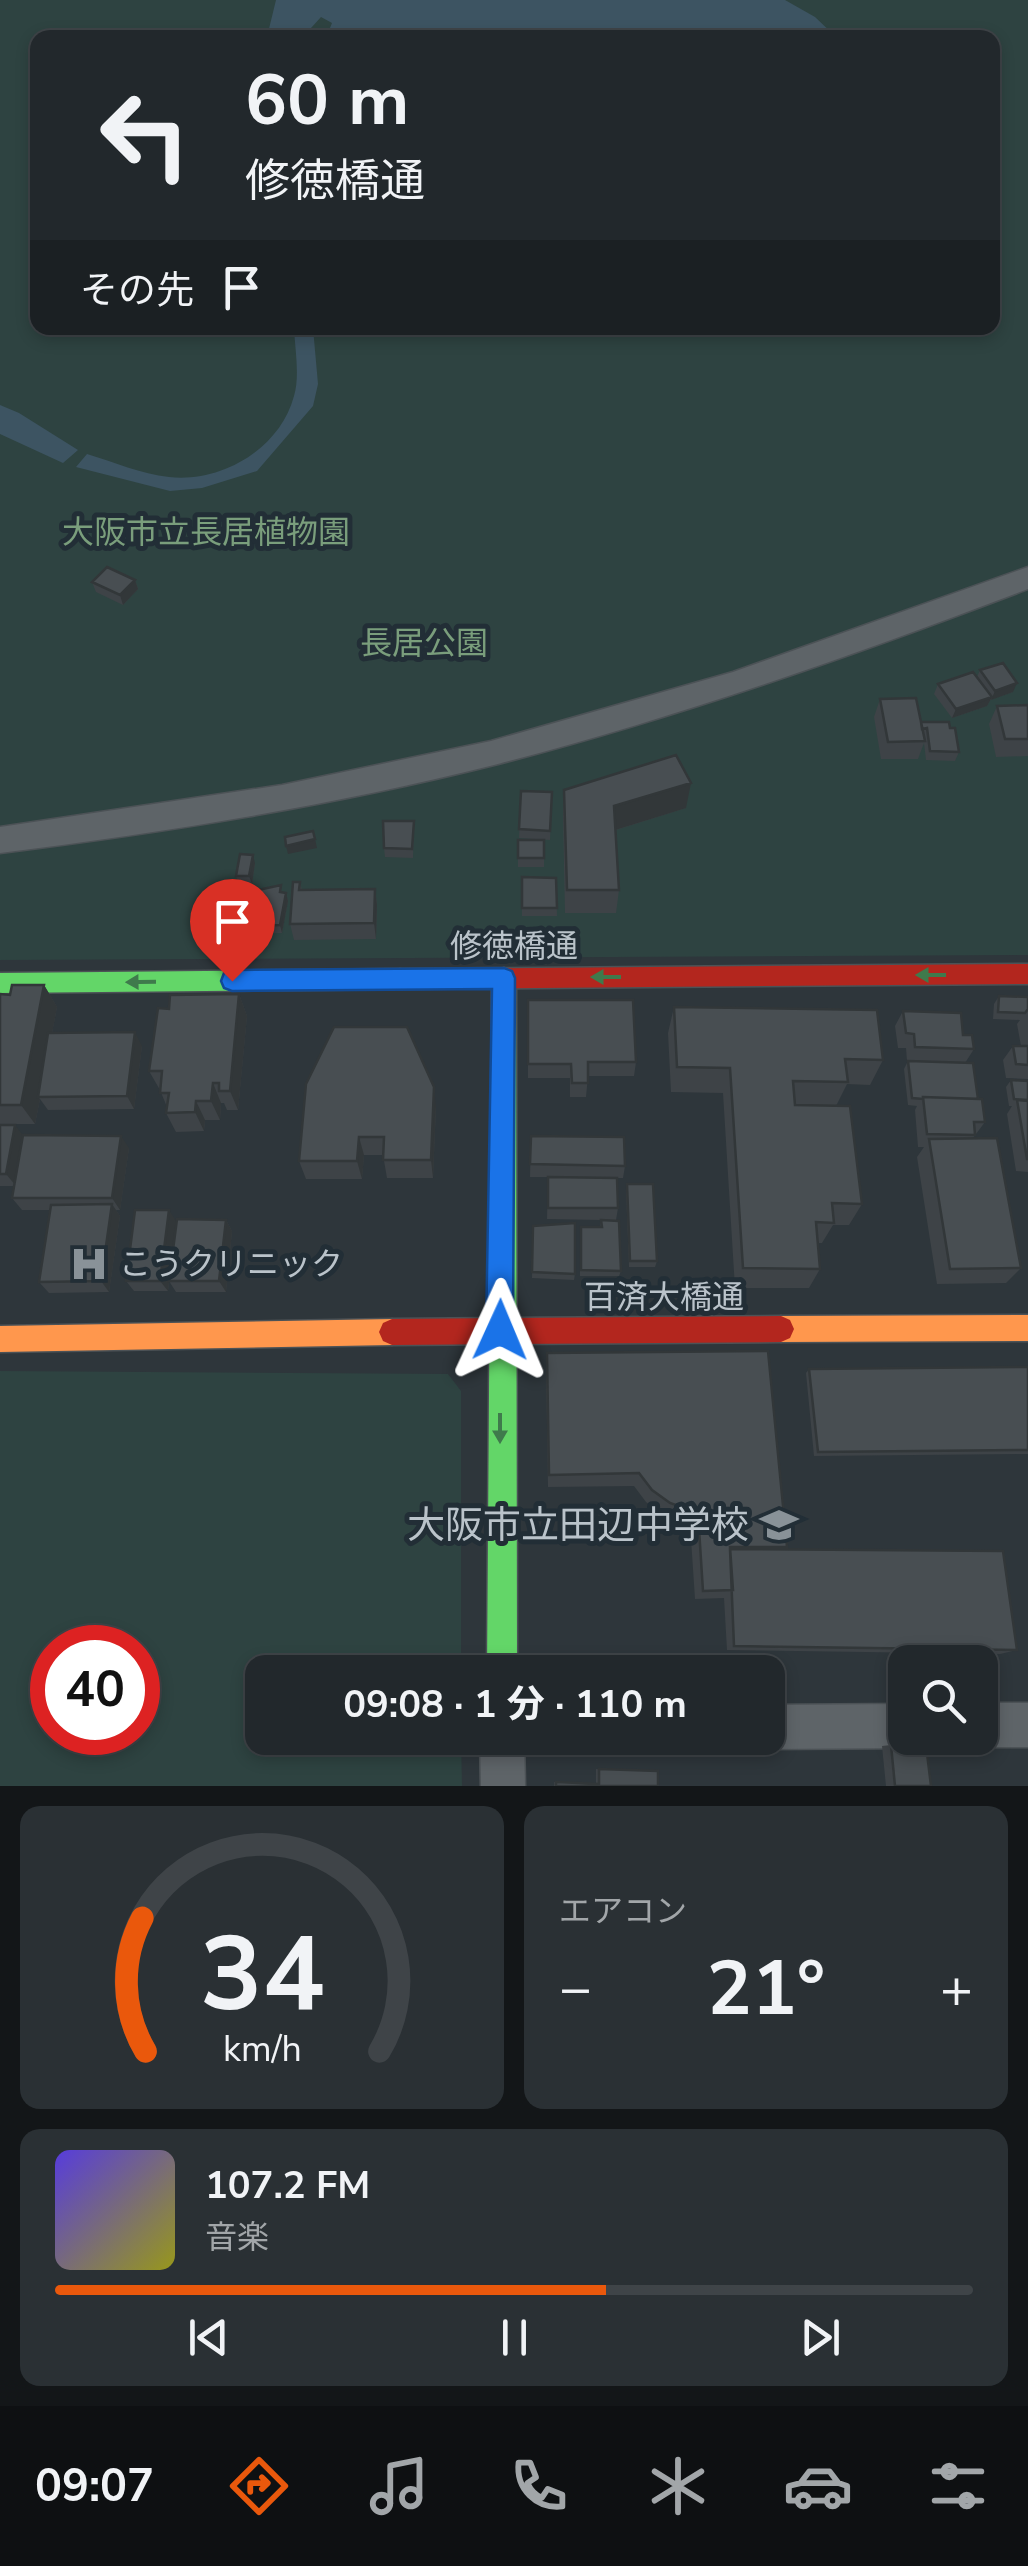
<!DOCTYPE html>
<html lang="ja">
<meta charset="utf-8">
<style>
body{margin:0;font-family:"Nunito Sans","Noto Sans JP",sans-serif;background:#2a3034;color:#f1f3f6;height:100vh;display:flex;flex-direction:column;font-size:38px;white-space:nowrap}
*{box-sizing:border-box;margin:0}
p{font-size:32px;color:#a2a6a9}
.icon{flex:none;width:55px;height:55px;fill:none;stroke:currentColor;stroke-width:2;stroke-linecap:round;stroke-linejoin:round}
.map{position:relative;height:1786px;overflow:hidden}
.drawer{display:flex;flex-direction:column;gap:20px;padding:20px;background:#131618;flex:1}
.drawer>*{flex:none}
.guide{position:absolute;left:30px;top:30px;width:970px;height:305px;border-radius:20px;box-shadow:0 5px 15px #0003,0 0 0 2px #3f4448;background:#22282c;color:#f1f3f6;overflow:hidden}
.tools{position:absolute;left:888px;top:1645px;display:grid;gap:20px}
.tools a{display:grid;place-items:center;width:110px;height:110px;border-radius:20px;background:#22282c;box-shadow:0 5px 15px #0003,0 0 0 2px #3f4448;font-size:50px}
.speed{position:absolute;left:30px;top:1625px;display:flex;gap:20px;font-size:50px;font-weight:700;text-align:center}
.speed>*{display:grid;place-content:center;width:130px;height:130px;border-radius:50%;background:#22282c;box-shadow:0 5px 15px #0003,0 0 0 2px #3f4448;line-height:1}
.speed .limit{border:15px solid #d22;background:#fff;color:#111}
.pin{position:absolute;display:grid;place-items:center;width:85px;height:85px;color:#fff;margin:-102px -42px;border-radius:50% 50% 50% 0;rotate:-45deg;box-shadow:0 0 10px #0007}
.pin .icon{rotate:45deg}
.me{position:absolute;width:110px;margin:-55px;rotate:1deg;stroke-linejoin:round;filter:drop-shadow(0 0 8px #0008)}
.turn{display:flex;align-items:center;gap:35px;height:210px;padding:0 50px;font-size:45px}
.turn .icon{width:130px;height:130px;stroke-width:2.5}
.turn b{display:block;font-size:70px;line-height:85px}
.then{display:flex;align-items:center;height:95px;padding:0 50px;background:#0003;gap:20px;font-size:38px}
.big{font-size:75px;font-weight:700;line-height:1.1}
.drawer .card{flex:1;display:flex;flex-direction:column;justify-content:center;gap:15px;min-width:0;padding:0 35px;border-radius:20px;background:#2a3034}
.drawer .dial{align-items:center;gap:0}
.dial svg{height:260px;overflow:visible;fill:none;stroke:#3f4448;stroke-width:7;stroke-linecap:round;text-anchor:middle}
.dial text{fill:#f1f3f6;stroke:none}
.song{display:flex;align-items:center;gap:30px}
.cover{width:120px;height:120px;border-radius:15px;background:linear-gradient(135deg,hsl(250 70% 55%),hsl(60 70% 35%))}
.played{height:10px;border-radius:5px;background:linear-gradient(90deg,#ea580c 60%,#3f4448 60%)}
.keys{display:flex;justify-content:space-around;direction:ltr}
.heat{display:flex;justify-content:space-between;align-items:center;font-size:55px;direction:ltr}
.drawer .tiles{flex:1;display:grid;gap:20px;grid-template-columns:1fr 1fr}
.card:last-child{grid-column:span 2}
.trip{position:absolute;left:245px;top:1655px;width:540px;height:100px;border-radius:20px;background:#22282c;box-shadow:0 5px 15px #0003,0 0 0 2px #3f4448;font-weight:700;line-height:100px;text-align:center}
.menu{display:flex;height:160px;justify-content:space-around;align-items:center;background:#0e1012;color:#a2a6a9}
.menu .icon{width:70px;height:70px}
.menu .current{color:#ea580c}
.menu b{font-size:45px;color:#f1f3f6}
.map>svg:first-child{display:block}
.green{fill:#2e4341;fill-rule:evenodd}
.water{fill:#3d5462}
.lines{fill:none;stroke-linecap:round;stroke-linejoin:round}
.street-casing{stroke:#4c5256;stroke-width:3}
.fast-casing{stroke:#4c5256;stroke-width:3}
.slow-casing{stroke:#4c5256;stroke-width:3}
.jam-casing{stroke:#4c5256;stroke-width:3}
.street{fill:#5e6468;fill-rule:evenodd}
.fast{fill:#63d668;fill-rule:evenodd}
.slow{fill:#ff974d;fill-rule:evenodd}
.jam{fill:#b3261e;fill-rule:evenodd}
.wall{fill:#3e4347}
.shaded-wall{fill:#323739}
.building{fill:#484e52;stroke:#323739;stroke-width:2.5}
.oneway{fill:#3f7a4c}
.route{fill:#1a73e8;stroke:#114b97;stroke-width:2.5}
.labels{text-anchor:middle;stroke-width:10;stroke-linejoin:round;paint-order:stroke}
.park-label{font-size:32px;fill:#7a9e7c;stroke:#222e36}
.street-label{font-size:32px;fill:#bac3ca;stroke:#222e36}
.poi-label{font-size:32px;fill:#bac3ca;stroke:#222e36;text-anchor:start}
.near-poi-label{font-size:38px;fill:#bac3ca;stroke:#222e36;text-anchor:end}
</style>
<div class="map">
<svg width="1028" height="1786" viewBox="0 0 1028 1786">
<rect width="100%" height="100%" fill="#2e363b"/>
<!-- green -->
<path class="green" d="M0,0h1028v955l-1028,5zM38,38h954v290h-954z
M0,1371l448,3 13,17v281h-199v66h199l1,48h-462zM52,1648h86v84h-86z"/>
<!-- water -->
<path class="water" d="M276,0h509l30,17 21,20 -510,1 6,-15 -11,-6 -10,11 -1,9h-43z
M294,328h19l5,56 -5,22 -56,65 -55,17 -32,3 -94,-24 11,-13c27,8 54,20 82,23 52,6 111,-28 125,-81 6,-20 1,-47 0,-68z
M0,405l19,8 59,37 -15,13 -63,-29z"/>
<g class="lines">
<!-- street casing -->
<g class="street-casing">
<path id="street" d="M1028,567v22c-176,67 -352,129 -534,176 -163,41 -328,67 -494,88v-26l282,-42 209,-44 242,-69z
M980,1703h48v44h-48l-15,-7 -2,-2h17z
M905,1704v34h17l-17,10 -137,1 -15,-7 -2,-4h17v-33z
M480,1738h44l1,48h-44z"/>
</g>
<!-- fast casing -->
<g class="fast-casing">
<path id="fast" d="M504,968l8,3 4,7 1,694h-30l5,-694 4,-7z
M400,969l8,3 4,7 -4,7 -8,3 -400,4v-20z"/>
</g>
<!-- slow casing -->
<g class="slow-casing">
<path id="slow" d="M1028,1315v26l-247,1 -9,-4 -4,-9 4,-9 9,-4z
M392,1319l9,4 4,9 -4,9 -9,4 -392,7v-26z"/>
</g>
<!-- jam casing -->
<g class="jam-casing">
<path id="jam" d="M1028,964v20l-628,5 -8,-3 -4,-7 4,-7 8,-3z
M781,1316l9,4 4,9 -4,9 -9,4 -389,3 -9,-4 -4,-9 4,-9 9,-4z"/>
</g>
<!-- street -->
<use href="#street" class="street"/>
<!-- fast -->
<use href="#fast" class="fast"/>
<!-- slow -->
<use href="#slow" class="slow"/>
<!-- jam -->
<use href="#jam" class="jam"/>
</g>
<!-- wall -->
<path class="wall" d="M135,580l3,9 -15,16 -27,-13 -4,-10z
M980,670l33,22 -23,8 -3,6 -35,12 -18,-24 4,-10 39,-7z
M880,699l41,24 29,5 9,24 -4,9 -29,-1 -2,-17 -6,16h-37l-7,-42z
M1028,705v51l-32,1 -7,-33 8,-18z
M564,790l122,18 -70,22 3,60 -3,23h-51l-2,-98z
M521,791l31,1 -2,48 -31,-2z
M414,821l-1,37 -28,-1 -1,-9z
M518,840h26v27h-26z
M255,863l-3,21h-13l-3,-8z
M522,877l34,1 1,38h-35z
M300,882l2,8 73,-1 2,16 -1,34 -82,1 -4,-16z
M283,892l3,1 2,8 -6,32 -25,1 -3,-9 -20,1 -2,-8 23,-18 -2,10 2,6z
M44,985l13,22 -5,26 90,13 -8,63 -86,1 -8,-11 -5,25h-35v-130l10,1z
M239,994l8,22 -9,94h-11l-3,-7h-3l-1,17h-15l-1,11 -28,1 -10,-19 1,-6 -7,-17 -11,-19 20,-62z
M999,996l29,1v82l-22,-1 -3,-18 10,-14h8l-4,-22 3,-4 -27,-1 1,-15z
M528,1000l108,62 -2,14h-46l-2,21h-16v-19h-42z
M674,1007l209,53 -13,25 -23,-1 -11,22 26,98 -13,21h-16l-11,18h-4l2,26 -11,19h-74l-12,-195 -52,-1 -3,-59z
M903,1011l71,38 -9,14 -58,-2 -1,-13h-8l-3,-22z
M908,1061l70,38 7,23 -12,16 48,130 -15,15 -69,1 -20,-127 7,-10h-6l-3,-37 2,-4 -9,-1 -4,-36z
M1011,1080l17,1v91l-12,-1 -9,-57 5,-8h-3l-3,-19z
M436,1107l-3,71h-46l-4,-23h-19l-2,24h-56l-7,-18z
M0,1125l23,10 106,13 -9,62h-4l4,6 -11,76 -60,1 -10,-11 11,-72h-28l-10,-12 2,-12h-14z
M531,1136l94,30 -2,12h-6l1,30 -2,12 5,51 -2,5h-39v-43l20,-6 1,-7 -54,-1 1,-42h-18z
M627,1184l30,77 -2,6h-26l-3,-77z
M226,1220l6,11 -6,61h-50l-7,-11 -1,10h-34l-8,-10 50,-60 -7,58z
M533,1226l42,48 -1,6 -42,-2z
M547,1353l240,194 -3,2 233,101 -17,4 -273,-4 -3,-52 -29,1 -5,-75 -27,-9 -17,-13 -12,-16 -86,1 -2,-117z
M1028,1367v87l-214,2 -8,-83 3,-4z
M891,1745l40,41h-45l-4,-40z
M596,1769l62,2v15h-104v-4l42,2z"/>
<!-- shaded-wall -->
<path class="shaded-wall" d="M135,580l3,9 -15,16 -3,-10z
M1017,683l-4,9 -22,8 4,-9z
M992,697l-5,9 -35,12 4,-9z
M691,783l-5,25 -74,23 2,-25z
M315,839l2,9 -29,6 -2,-8z
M253,855l2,8 -3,21 -3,-8z
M375,889l2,16 -1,34 -2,-16z
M252,892l3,8 -4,19 -2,-9z
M286,893l2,8 -6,32 -2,-8z
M44,985l13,22 -17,90h-2l2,2 -5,25 -14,-19z
M239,994l8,22 -9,94 -8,-19z
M135,1032l7,14 -8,63 -7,-13z
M213,1083l8,20 -1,17 -9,-19z
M434,1087l2,20 -3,71 -2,-18z
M196,1101l9,19 -1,11 -9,-19z
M15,1125l10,13 -9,48 -10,-12z
M121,1136l8,12 -9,62 -8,-12z
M359,1137l5,18 -2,24 -5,-18z
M112,1204l8,12 -11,76 -8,-11z
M169,1210l7,11 -8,70 -8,-10z
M226,1220l6,11 -6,61 -7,-11z"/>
<!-- building -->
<path class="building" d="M107,567l28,13 -15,15 -28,-13z
M1003,663l14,20 -22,8 -15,-21z
M973,672l19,25 -36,12 -18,-25z
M916,698l9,43 -37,1 -8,-43z
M1028,705v34h-23l-8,-33z
M921,722h28l1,6h5l4,24 -29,-1 -3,-23 -5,1z
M676,755l15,28 -77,23 5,84h-52l-3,-100z
M521,791l31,1 -2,39 -31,-2z
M383,821h31l-2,28 -28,-1z
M313,831l2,8 -29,7 -1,-9z
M518,840h26v18h-26z
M240,854l13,1 -4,21h-13z
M522,877l34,1 1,30h-35z
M293,882h7l-1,8 76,-1 -1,34 -84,1z
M281,885l-1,7 6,1 -6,32 -26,1 4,-36z
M237,891l15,1 -3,18h5l-2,7 -20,1z
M12,985h32l-23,120h-21v-111l10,1z
M239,994l-9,97h-11v-8h-6l-2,18h-15l-1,11 -29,1 3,-20h-9l2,-22h-13l9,-63 11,1 1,-14z
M999,996l29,1v12l-3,4 -27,-1z
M528,1000h105l3,62h-48v21h-16l-1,-19h-43z
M674,1007l203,3 6,50 -38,-1 3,23 -55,-1 2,24 55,1 12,98 -30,-1 2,20 -18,-1 4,47 -77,-1 -13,-200 -53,-1z
M903,1011l58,2 2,22h9l2,14 -59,-2 -1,-13 -8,-1z
M334,1027h73l27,60 -3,73h-48l1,-23h-25l-2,24h-58l7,-77z
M135,1032l-8,64 -89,1 10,-64z
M1013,1046h15v19l-12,-1z
M908,1061l65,2 5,36 -55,-2v2l-11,-1z
M1011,1080l17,1v19l-14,-1z
M923,1097l59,2 3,23h-11l1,13 -48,-1z
M1017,1100l11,1v58h-1z
M0,1125h15l-9,49h-6z
M23,1135l98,1 -9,62h-100z
M531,1136l93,1 1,29 -95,-2z
M997,1138l24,130 -71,1 -21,-130z
M548,1177l69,1 1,30h-70z
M627,1184h26l4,77h-27z
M112,1204l-11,77 -62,1 12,-77z
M135,1210h34l-9,71h-34z
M177,1219l49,1 -7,61h-50z
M601,1220l18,1 2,50 -40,-1v-43h21z
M575,1223v51l-43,-2 1,-46z
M768,1351l19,196h-57l3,43 -30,1 -5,-78 -28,-10 -18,-13 -13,-17 -90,2 -2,-122z
M1028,1367v83l-210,2 -9,-83z
M730,1549l273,2 14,99 -283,-4z
M891,1745h35l5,41h-36z
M599,1769l59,2v15h-102v-4l43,2z"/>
<!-- one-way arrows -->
<defs><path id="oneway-solid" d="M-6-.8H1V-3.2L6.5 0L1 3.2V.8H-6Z" transform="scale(2.5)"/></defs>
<g class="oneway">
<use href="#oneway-solid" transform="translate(931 975) rotate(180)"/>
<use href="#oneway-solid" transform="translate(606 977) rotate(180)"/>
<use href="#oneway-solid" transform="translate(141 982) rotate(179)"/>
<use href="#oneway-solid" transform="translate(500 1428) rotate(90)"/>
</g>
<!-- route -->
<path class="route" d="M504,968l8,3 3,7 -2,352 -4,10 -9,4 -10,-4 -4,-10 6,-341 -260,2 -8,-3 -3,-7 3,-8 8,-3z"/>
<!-- icons -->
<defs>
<g id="hospital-bare" transform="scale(3)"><path d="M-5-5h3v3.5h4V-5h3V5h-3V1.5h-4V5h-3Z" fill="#899298" stroke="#222e36" stroke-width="2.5" paint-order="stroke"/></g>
<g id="school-bare" transform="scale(3)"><path d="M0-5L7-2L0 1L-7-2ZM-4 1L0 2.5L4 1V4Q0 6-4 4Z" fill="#899298" stroke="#222e36" stroke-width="2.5" paint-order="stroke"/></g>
</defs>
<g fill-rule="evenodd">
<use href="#hospital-bare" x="89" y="1264"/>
<use href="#school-bare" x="779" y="1525"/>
</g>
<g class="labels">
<!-- park labels -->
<g class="park-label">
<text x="206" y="543">大阪市立長居植物園</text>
<text x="424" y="654">長居公園</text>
</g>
<!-- street labels -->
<g class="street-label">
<text x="514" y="957">修徳橋通</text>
<text x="664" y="1308">百済大橋通</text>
</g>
<!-- poi labels -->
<g class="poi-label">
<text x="119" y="1275">こうクリニック</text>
</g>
<!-- near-poi labels -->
<g class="near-poi-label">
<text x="749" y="1538">大阪市立田辺中学校</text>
</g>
</g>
</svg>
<div class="tools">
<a><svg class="icon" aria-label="search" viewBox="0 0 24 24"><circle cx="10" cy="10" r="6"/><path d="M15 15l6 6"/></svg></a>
</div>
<div class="speed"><div class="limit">40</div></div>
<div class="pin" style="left:232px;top:981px;background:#d93025"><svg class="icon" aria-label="arrive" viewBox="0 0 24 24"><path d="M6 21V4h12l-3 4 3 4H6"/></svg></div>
<svg class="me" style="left:500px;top:1330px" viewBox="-20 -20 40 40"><path d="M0-17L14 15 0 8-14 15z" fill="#1a73e8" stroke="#fff" stroke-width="4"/></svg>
<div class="trip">09:08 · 1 分 · 110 m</div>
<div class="guide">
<div class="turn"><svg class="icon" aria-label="left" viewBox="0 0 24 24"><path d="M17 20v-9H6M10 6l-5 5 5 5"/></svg><div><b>60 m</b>修徳橋通</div></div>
<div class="then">その先<svg class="icon" aria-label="arrive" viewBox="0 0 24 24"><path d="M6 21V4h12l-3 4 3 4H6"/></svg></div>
</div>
</div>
<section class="drawer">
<div class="tiles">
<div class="card dial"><svg viewBox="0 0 100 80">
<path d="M14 69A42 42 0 1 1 86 69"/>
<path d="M14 69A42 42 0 0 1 13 28" stroke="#ea580c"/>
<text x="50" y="56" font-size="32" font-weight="700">34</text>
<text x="50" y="72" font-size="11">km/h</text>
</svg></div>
<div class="card"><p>エアコン</p>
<div class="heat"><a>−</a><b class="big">21°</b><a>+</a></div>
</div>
<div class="card">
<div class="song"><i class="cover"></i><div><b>107.2 FM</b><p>音楽</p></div></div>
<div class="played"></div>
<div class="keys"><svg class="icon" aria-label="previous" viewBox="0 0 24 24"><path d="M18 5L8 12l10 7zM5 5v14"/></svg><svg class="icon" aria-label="pause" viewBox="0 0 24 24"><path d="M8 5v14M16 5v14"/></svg><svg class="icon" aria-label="next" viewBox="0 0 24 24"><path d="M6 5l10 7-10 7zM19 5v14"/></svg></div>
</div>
</div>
</section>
<nav class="menu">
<b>09:07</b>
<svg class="icon current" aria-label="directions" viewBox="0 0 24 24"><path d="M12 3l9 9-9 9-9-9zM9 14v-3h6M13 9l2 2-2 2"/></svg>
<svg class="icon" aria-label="music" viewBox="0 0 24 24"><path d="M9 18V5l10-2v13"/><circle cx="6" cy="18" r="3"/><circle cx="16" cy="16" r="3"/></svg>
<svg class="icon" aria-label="phone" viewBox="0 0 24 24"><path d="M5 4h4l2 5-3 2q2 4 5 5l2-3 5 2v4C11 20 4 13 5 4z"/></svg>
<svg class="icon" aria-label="climate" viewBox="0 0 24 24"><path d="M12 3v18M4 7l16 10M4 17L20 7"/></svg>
<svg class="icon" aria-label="car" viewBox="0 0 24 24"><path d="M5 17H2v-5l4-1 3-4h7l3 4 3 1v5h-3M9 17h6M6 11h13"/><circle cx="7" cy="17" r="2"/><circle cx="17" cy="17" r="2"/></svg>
<svg class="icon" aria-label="filters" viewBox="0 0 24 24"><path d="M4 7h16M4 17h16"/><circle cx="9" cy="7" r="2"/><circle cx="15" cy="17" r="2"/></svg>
</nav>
